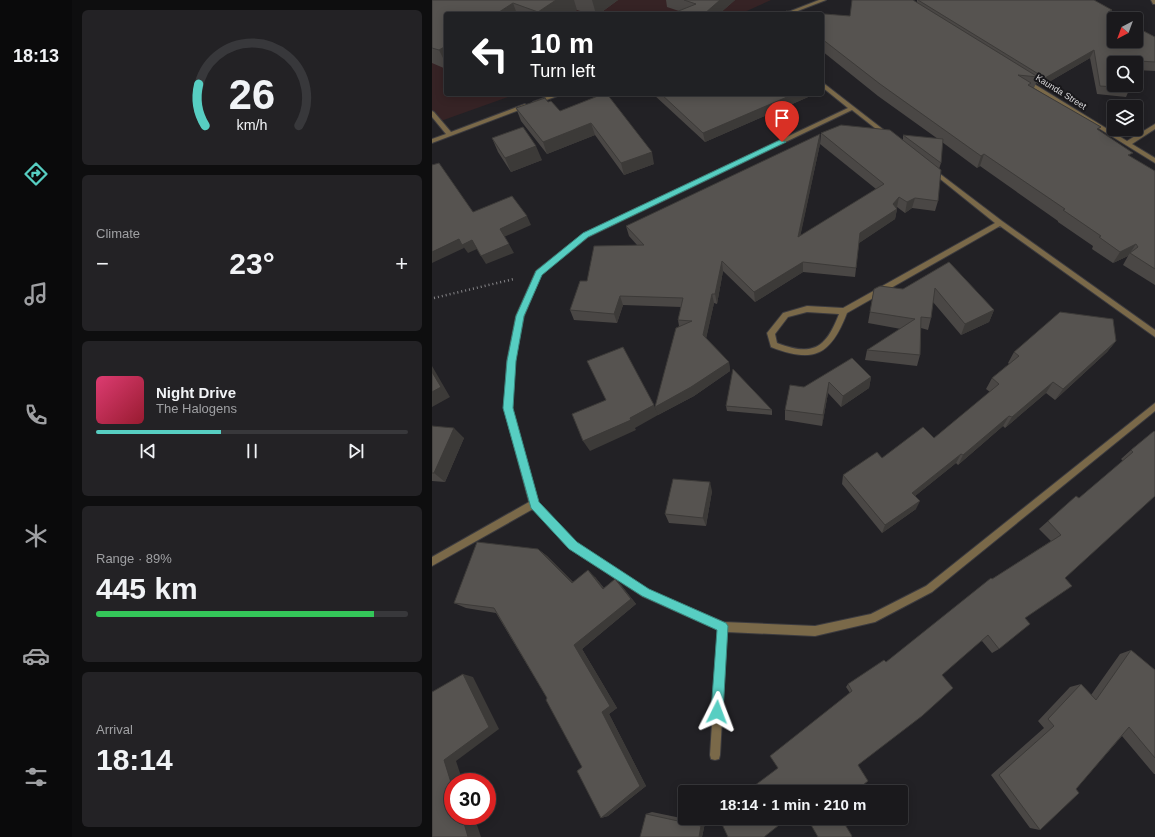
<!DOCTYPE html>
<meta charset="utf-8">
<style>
body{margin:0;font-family:Helvetica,sans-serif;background:#232225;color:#f1f3f6;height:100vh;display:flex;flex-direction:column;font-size:15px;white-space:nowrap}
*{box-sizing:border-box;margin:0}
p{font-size:13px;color:#9fa0a3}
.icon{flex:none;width:22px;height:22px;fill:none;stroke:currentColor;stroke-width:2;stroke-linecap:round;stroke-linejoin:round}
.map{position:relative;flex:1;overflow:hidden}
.side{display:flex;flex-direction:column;gap:10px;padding:10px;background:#0e0e0f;width:360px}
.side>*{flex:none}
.hud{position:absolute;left:12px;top:12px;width:380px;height:84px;border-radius:4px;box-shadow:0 2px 10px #0003,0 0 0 1px #38383b;background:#202124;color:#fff;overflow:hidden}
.needle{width:26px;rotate:221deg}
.controls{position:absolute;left:675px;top:12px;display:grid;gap:8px}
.controls a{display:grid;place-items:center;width:36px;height:36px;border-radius:4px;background:#1a191c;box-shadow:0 2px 10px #0003,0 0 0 1px #38383b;font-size:20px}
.speed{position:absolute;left:12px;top:773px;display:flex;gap:8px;font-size:20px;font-weight:700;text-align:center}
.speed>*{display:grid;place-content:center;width:52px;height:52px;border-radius:50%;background:#1a191c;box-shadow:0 2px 10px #0003,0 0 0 1px #38383b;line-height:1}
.speed .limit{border:6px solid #d22;background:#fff;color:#111}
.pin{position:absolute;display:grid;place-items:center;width:34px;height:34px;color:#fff;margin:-41px -17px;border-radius:50% 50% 50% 0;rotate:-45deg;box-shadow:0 0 4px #0007}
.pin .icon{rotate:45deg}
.me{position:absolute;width:44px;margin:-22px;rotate:3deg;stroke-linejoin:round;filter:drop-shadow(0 0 3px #0008)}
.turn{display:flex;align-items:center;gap:14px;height:84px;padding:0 20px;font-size:18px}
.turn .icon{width:52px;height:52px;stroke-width:2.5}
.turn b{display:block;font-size:28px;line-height:34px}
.big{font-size:30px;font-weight:700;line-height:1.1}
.side .widget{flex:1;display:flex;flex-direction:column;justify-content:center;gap:6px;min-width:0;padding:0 14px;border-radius:6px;background:#232225}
.side .dial{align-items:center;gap:0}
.dial svg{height:104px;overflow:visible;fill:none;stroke:#38383b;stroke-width:7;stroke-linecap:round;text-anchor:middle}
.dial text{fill:#f1f3f6;stroke:none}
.song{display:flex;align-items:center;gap:12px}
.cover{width:48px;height:48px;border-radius:6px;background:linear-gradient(135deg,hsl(340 70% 55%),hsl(350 70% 35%))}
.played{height:4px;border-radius:2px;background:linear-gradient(90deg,#57cec2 40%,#38383b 40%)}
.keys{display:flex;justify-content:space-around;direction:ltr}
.heat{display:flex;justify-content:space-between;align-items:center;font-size:22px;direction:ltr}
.charge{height:6px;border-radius:3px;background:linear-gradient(90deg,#34c759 89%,#38383b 0)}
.trip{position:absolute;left:246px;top:785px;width:230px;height:40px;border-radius:4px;background:#1a191c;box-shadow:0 2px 10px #0003,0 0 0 1px #38383b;font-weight:700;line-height:40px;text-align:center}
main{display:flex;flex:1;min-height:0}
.tabs{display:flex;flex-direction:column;width:72px;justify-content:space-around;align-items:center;background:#0a0a0b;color:#9fa0a3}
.tabs .icon{width:28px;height:28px}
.tabs .on{color:#57cec2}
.tabs b{font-size:18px;color:#f1f3f6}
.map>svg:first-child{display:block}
.education{fill:#362325}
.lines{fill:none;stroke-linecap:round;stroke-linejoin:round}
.minor-casing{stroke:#3c3b3f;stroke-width:2}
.path{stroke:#868588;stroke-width:2.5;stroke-dasharray:1 3;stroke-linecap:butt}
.minor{fill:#7a6949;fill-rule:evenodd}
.wall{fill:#4a4745}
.shaded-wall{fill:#3c3a38}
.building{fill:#565350;stroke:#3c3a38}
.route{fill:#57cec2;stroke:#39867e}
.labels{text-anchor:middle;stroke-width:4;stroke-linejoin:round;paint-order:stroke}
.far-street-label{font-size:9px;fill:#dddcde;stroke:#19181b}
</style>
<main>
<nav class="tabs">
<b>18:13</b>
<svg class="icon on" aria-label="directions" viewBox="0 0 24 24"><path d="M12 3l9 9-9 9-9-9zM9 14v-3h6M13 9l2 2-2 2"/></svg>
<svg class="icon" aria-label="music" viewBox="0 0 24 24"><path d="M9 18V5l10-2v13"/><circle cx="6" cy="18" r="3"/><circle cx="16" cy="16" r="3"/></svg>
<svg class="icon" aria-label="phone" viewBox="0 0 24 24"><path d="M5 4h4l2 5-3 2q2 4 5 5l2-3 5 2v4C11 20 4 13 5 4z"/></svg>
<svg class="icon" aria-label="climate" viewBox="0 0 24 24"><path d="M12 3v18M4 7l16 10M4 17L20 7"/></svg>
<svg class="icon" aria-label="car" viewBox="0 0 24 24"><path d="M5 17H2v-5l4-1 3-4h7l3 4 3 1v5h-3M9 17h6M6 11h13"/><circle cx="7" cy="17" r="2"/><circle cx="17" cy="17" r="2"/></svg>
<svg class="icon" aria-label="filters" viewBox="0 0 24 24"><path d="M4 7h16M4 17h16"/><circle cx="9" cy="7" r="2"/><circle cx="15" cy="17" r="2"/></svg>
</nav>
<section class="side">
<div class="widget dial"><svg viewBox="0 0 100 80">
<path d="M14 69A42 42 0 1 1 86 69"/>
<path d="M14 69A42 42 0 0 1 9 37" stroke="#57cec2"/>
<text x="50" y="56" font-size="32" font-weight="700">26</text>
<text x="50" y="72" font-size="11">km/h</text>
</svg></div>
<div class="widget"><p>Climate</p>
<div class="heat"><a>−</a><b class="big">23°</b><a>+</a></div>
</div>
<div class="widget">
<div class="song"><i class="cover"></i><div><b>Night Drive</b><p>The Halogens</p></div></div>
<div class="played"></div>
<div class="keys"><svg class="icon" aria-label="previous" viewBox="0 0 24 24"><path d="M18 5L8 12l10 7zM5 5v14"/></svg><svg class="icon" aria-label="pause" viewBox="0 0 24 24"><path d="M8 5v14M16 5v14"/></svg><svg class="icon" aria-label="next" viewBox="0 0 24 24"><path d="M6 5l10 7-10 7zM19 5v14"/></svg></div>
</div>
<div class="widget"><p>Range · 89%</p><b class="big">445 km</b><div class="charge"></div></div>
<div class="widget"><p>Arrival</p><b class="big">18:14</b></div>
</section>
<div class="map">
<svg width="723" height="837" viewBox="0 0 723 837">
<rect width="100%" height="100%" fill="#222125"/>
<!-- education -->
<path class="education" d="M0,0h339l-31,14h-294v80h70l-78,28 -6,-5z"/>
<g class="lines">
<!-- minor casing -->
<g class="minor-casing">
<path id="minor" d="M387,0h7l-36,14h-7z
M719,0h4v4h-2z
M594,79l101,62 28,-17v5l-23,15 23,14v5l-131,-81 -1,-1z
M390,82l67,52v2h-4l-33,-26 -264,127 -47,38 -17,41 -9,45 -3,47 26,94 38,41 72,47 75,32 92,4 56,-12 55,-28 229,-183v8l-223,181 -57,30 -60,14 -88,-4 -7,123 -1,4 -4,1 -4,-1 -1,-4 8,-125 -76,-34 -72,-47 -37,-40 -101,57v-9l97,-55 -25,-94 3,-47 9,-45 20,-45 48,-38 264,-125 -26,-21z
M123,94h8l-25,9 -5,-1z
M93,104l3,2 -1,1 -95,36v-4l14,-5 -14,-17v-6l2,1 17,20z
M499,167l71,54 153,109v7l-155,-111 -153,87c-16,42 -33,51 -76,34l-4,-14 16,-20 24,-7 36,2 152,-85 -66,-53v-2zM375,312l32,2c-13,34 -26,43 -62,29l-2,-9 13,-17z"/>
</g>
<!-- path -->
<path class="path" d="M2,298l80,-19"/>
<!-- minor -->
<use href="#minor" class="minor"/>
</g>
<!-- wall -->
<path class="wall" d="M0,0h186l-19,14h-9l-13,-4 -7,4h-124v55l-14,-6z
M234,0h69l-16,14h-48l8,-3 -12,-4z
M485,0h177l18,10 -1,3 44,24v34l-19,-1v-7h-22l16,25 -4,9 -29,-3 -7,-36 -48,28 -6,-3 -2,5 65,42 32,27 24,14v114l-32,-20 5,-9 -15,7 -21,-14 1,-3 -35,-24v-1l-78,-55 -3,2 -35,-26 -1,21 -2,6 -1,32 -3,10 -23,-3 -7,5 -8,-6 -1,1 1,1 -2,10 -36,24 -4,34 -52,-5 -48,30 -32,-31 -6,33 -3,-1 -8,35 23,24 1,9 -36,25 -36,19 -3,-8 24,-81 -1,-6 3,-13 -58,-2 -6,18 -43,-3 -4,-10 17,-29 50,-36 -8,-9 -3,-10 194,-82 -20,92 76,-47 -56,-45 1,-11 82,7v-5l35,4 -60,-43 -56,-45v-37h-36v-3l64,5 67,-14z
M171,94l51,70 -30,11 -29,-40 -48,19 -26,-33 -5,-13 32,-6 12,9z
M221,94h162l-110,48z
M60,138l50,22 -31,12 -13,-20z
M517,262l45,48 -5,12 -28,13 -28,-33 -2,16 -3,12 -7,-2 -1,27 -3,11 -52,-6 2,-10 34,-21 -33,-6 6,-34h29z
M684,341l-9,11 -52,48 -9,-7 -41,35 -2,-2 -45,39 -2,-2 -41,33 1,13 -34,24 -40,-49 1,-9 39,-17 52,-20 56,-46 -4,-3 6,-11 17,-14 -1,-1 6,-11z
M420,358l19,19 -2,11 -28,19 -13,-14 -6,33 -37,-6v-10z
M294,406l46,4v5l-45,-4z
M0,426l32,12 -19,44 -13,-1z
M722,431l-89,147 -40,40 -26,31 -7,4 -10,-12 -204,127 72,-75 -4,-6 2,-3 38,-22 106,-83 59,-38 -12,-12 9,-8 31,-23 44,-37 -2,-2 10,-9z
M280,491l-6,35 -37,-3 -4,-9z
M106,549l9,7 26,26 22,-5 9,11 11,-9 6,6 15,19 -54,45 35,59 -8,6 37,72 -38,30 -7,2 -19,-51 -35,-69 -51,-85 -30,-5 -12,-5z
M699,650l24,20v104h-1l-32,-38 -82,94 -10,-2 -39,-53 53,-47 -6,-7 32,-34 11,-3 10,11 29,-41z
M220,812l53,11 -3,14 -56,-23z"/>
<!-- shaded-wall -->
<path class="shaded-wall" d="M124,0h18l3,10 -7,4h-32v-2z
M160,0h26l-19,14h-3z
M288,0h15l-16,14h-15z
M81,3l4,11h-21z
M14,46v18l-7,-14z
M662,50l-4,8 -48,28 3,-8z
M362,94h21l-110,48 -2,-9z
M159,123l4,12 -48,19 -4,-12z
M388,134v10l-22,103v-10z
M104,146l6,14 -31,12 -6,-14z
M220,152l2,12 -30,11 -3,-12z
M552,154l-4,12 -3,2 4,-12z
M467,197l-2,10 -3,4 3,-2 -2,10 -36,24 1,-10 33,-29z
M483,198l-3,10 -7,5 2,-11z
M95,216l4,9 -27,12 -4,-8z
M27,239l5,9 -32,15v-11z
M40,240l5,9 -9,4 -6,-8z
M77,244l5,9 -28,11 -5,-8z
M704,244l-8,12 -15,7 7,-11z
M290,261l1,10 -6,33 -2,-10z
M371,262v10l-48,30 -1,-10z
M280,294l2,9 -9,41 -2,-9z
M188,296l3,9 -6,18 -3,-9z
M562,310l-5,12 -28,13 4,-11z
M684,341l-9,11 -52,48 8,-11z
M297,362l1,9 -36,25 -36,19 -3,-8z
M0,366l18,31 -18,10z
M439,377l-2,11 -28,19 2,-11z
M397,382l-1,11 -6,33 1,-11z
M621,382l-7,11 -41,35 7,-11z
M222,405l4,10 -23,13 -5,-10z
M577,416l-6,10 -45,39 5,-10z
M199,420l5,10 -46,21 -7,-10z
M22,428l10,10 -19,44 -11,-9z
M529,454l-5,9 -47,38 3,-8z
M278,482l2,9 -6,35 -3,-8z
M488,501l-4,8 -34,24 3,-8z
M106,549l9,7 33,33 -8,-6z
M156,570l7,7 14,18 -6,-6z
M183,579l6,6 15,19 -54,45 35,59 -8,6 37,72 -38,30 -7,2 1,-106 -28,-67z
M31,674l10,3 26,52 -43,32 7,21h-10v7l-9,-29z
M30,816h12l7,21h-13z
M273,823l-3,14h-3l2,-11z"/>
<!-- building -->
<path class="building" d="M0,0h124l-18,12 -25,-9 -17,11h-50v32l-7,4 -7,-2z
M252,0h36l-16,14h-33l25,-10z
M420,0h61l125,77 -20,-2 13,8 -3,2 73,42 -4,2 36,24 -5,2 27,16v98l-25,-16 8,-6 -2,-3 -16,8 -21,-15 2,-1 -38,-26 2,-1 -81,-55 -3,2 -101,-72 -58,-45v-25h-32l-4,-3 64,5z
M486,0h176l18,10 -4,2 13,7h-7v22h22v-14l19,10v25l-31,-2v3h-10v22h15l1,3 -30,-2 -6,-36 -49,28z
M171,94h4l45,58 -31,11 -30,-40 -48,19 -27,-34 29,-10 3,4 3,-1 9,10z
M229,94h133l-91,39z
M409,125l49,5 51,40 -3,31 -23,-3 -8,4 -8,-5 -6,7 4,5 -37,24 -4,35 -53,-6 -49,30 -32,-31 -7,33h-3l-9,41 26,27 -38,25 -36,20 21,-79 16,-7 -14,-1 5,-22 -63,-2 -6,18 -44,-4 10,-29h7l7,-35 50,-1 -18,-19 194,-92 -22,103 86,-53 -63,-51z
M91,127l13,19 -31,12 -13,-20z
M471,135l40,4 -2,24z
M7,163l34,49 39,-16 15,20 -27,13 9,15 -28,12 -9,-16 -10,5 -3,-6 -27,13v-87z
M517,262l45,48 -29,14 -30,-36 -4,30 -10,-1 -1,38 -53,-5 48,-31 -45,-7 4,-23 6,-3 23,3z
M628,312l53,7 3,22 -53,48 -10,-7 -41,35 -3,-1 -46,39 -2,-1 -49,39 8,8 -35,24 -42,-50 34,-23 5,6 41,-31 11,11 65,-54 -7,-6 27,-22 -5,-4z
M191,347l31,58 -24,13 1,2 -48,21 -11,-27 34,-14 -19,-39z
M420,358l19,19 -28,19 -14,-14 -6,33 -38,-5 5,-25 14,2z
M301,369l39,41 -46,-4z
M0,372l9,15 -9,5z
M0,426l22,2 -20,45h-2z
M722,431l1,1v64l-90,82 7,8 -47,32 5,6 -31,25 -11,-14 -46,40 11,13 -31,28 -64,49 10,16 -14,11h-108l32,-24 -8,-12 82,-65 -4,-7 36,-24 2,2 105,-84 1,1 69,-44 -13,-14 28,-25 3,2 54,-46 -2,-2z
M241,479l37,3 -7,36 -38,-4z
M45,542l61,7 34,34 16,-13 15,19 12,-10 16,20 -57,46 36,61 -8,6 38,74 -39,32 -24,-47 5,-4 -36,-67 1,-2 -53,-90 -40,-5z
M699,650l24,20v88l-26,-31 -53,62 3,4 -39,37 -41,-55 55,-49 -6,-7 33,-35 15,16z
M31,674l26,53 -45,33 9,29v27h9l6,21h-36v-145z
M214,814l55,12 -2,11h-59z
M287,818h69l-24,19h-36z
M375,818h34l11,18 -1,1h-33z"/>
<!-- route -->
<path class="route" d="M348,140l6,2 -198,95 -46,38 -18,41 -8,45 -3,47 26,94 38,40 72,47 77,34 2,3 -5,86 -2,5 -4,1 -4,-1 -2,-5 6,-82 -75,-34 -73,-47 -38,-41 -28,-100 4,-47 9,-45 20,-45 47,-38z"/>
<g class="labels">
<!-- far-street labels -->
<g class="far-street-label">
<text transform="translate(629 92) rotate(32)" y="3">Kaunda Street</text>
</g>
</g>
</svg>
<div class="controls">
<a><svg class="needle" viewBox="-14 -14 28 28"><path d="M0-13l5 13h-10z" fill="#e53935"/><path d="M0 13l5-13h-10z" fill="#9fa0a3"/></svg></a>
<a><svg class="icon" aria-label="search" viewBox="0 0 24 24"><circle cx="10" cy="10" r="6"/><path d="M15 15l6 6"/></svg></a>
<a><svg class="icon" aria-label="layers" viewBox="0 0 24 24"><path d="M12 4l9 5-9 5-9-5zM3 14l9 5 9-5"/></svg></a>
</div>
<div class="speed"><div class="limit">30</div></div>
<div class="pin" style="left:350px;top:142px;background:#d93025"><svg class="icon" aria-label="arrive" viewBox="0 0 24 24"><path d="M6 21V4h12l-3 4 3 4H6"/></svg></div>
<svg class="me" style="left:285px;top:712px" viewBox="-20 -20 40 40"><path d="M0-17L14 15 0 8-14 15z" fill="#57cec2" stroke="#fff" stroke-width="4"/></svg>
<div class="trip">18:14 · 1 min · 210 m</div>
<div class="hud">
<div class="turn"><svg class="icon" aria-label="left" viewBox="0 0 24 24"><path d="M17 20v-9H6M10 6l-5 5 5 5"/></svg><div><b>10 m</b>Turn left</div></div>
</div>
</div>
</main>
